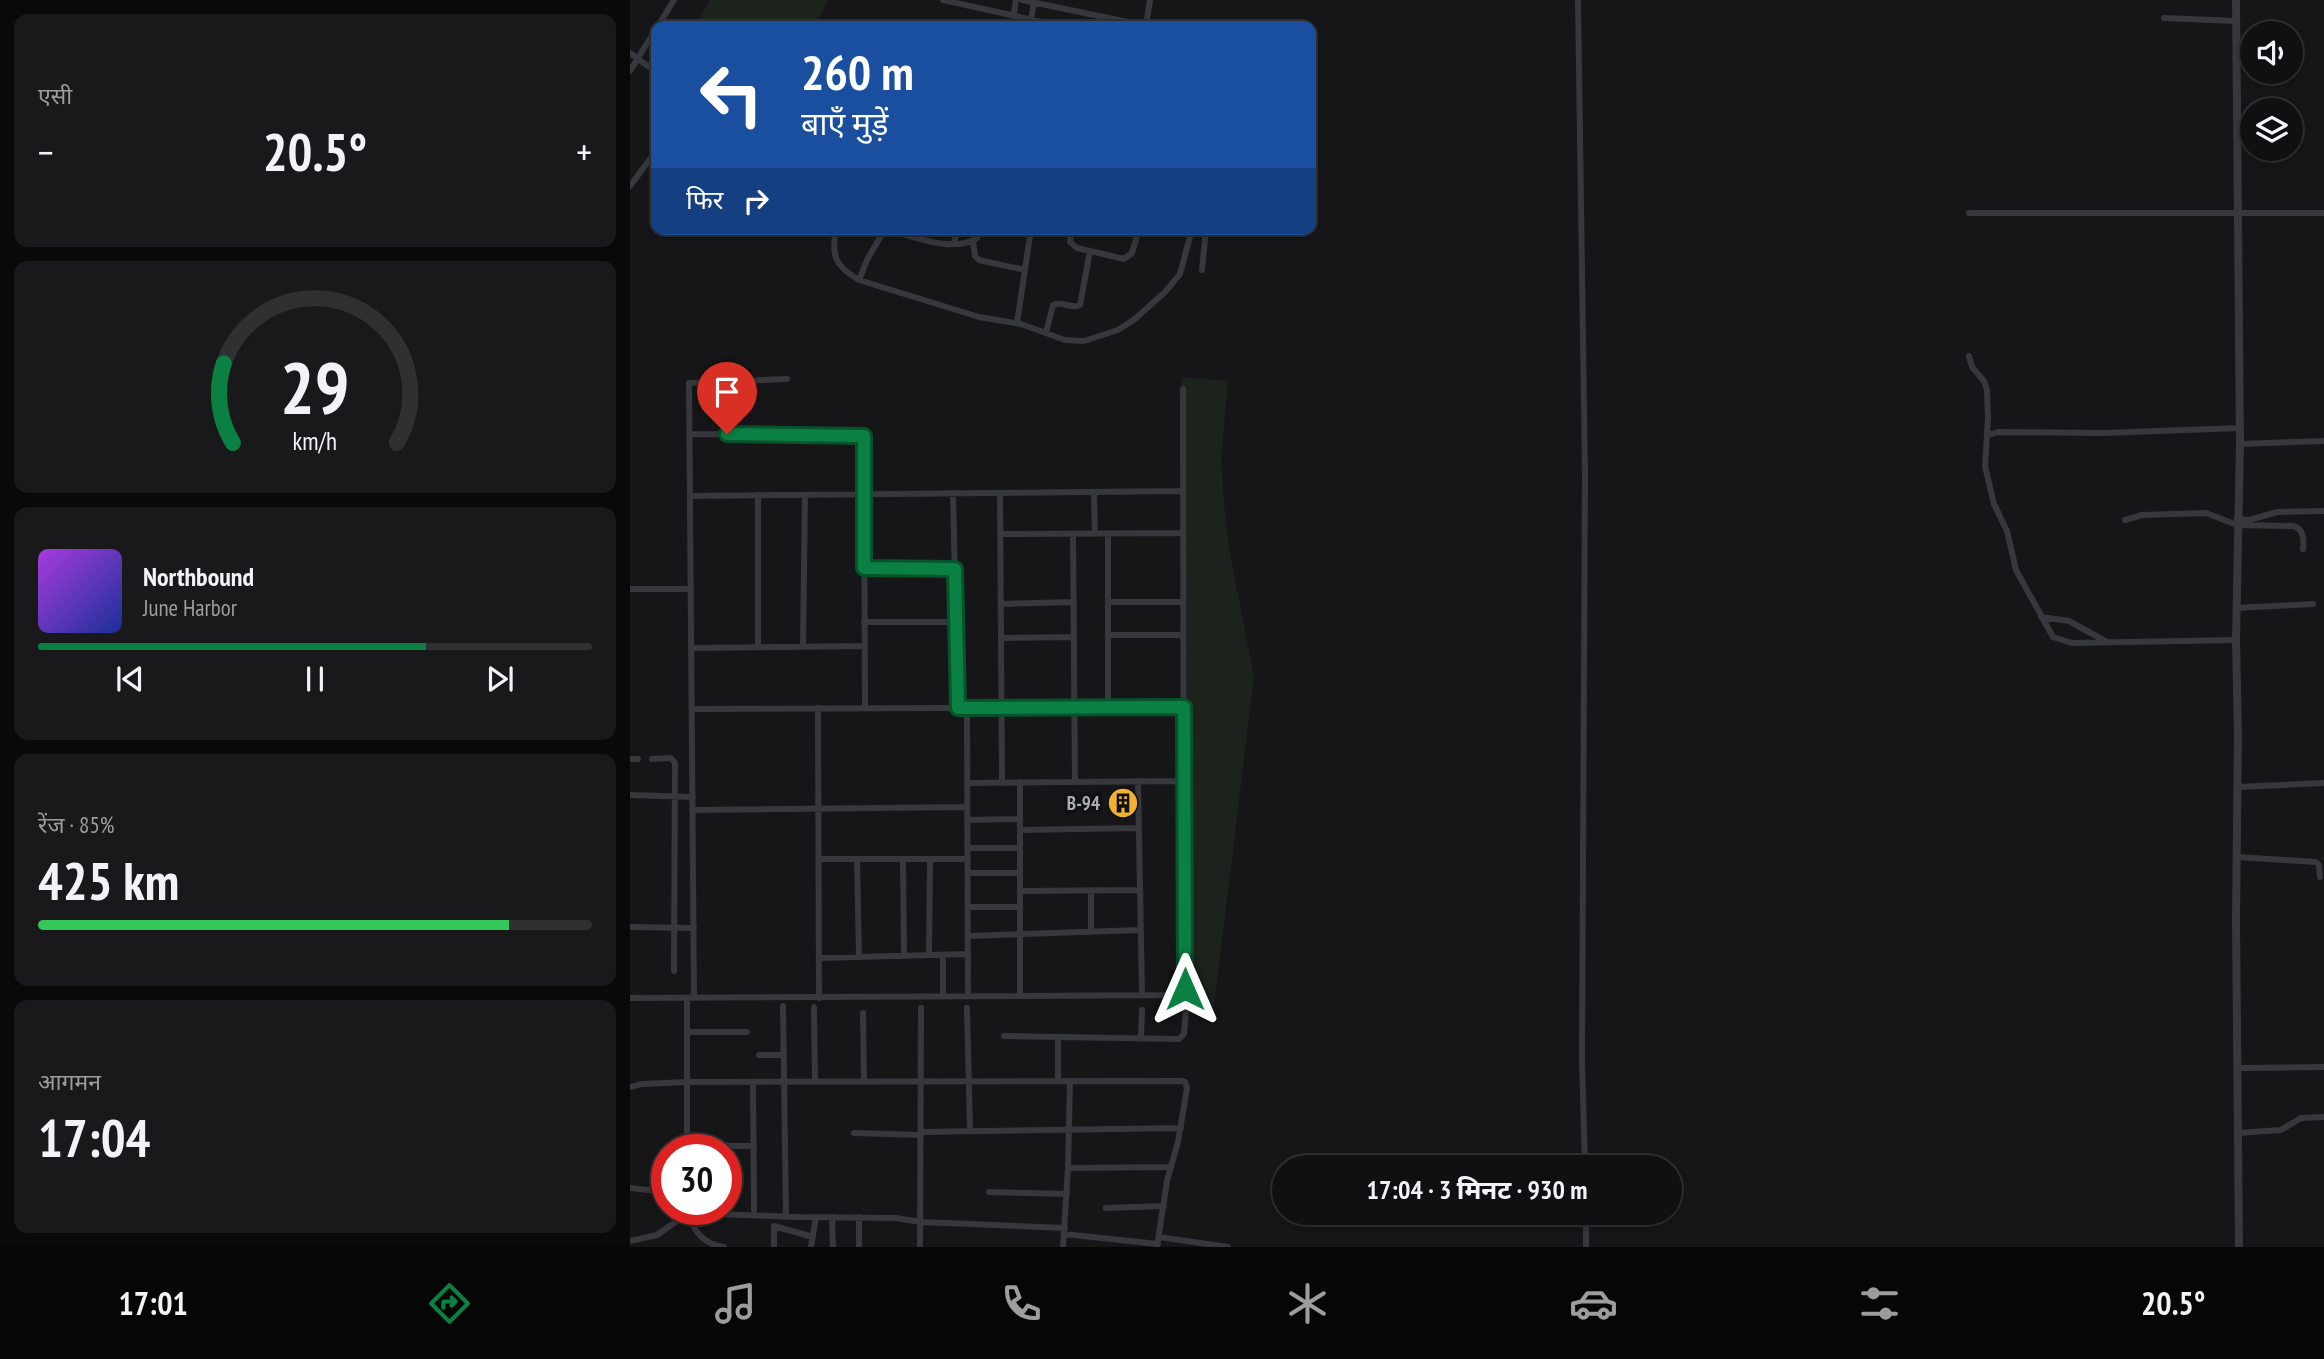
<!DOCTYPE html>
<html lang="hi">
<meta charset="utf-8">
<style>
body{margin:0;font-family:"PT Sans Narrow","Noto Sans Devanagari",sans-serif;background:#19191b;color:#f1f3f6;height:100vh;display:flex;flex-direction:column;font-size:26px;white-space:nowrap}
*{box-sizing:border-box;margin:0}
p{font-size:23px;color:#9c9d9f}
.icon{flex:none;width:38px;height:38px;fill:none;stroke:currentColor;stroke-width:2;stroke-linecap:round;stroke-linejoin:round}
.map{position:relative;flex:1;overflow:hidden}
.drawer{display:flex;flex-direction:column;gap:14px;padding:14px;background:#09090a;width:630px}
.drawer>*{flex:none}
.banner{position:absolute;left:21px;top:21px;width:665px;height:214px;border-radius:14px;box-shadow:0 4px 10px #0003,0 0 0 2px #303032;background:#1a4fa0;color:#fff;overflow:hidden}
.fabs{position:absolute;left:1610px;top:21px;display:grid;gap:14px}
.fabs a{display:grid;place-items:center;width:63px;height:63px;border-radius:50%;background:#101012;box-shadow:0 4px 10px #0003,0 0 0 2px #303032;font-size:35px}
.speed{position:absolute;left:21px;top:1134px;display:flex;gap:14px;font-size:35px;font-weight:700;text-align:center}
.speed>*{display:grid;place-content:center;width:91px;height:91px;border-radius:50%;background:#101012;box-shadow:0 4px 10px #0003,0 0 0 2px #303032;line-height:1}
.speed .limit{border:10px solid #d22;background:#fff;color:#111}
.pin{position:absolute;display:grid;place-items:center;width:60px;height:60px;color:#fff;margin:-72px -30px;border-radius:50% 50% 50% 0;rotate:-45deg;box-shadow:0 0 7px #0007}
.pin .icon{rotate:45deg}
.me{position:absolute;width:77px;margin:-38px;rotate:0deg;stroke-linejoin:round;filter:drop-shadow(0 0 5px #0008)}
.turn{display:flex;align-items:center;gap:24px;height:147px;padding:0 35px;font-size:32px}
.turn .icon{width:91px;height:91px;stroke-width:2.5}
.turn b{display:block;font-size:49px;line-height:60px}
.then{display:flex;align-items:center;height:66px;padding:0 35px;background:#0003;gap:14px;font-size:26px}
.big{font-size:52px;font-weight:700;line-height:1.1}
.drawer .widget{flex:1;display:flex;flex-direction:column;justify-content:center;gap:10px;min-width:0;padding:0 24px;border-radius:14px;background:#19191b}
.drawer .dial{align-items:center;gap:0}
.dial svg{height:182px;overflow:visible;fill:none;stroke:#303032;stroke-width:7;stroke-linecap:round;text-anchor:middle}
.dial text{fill:#f1f3f6;stroke:none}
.song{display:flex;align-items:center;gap:21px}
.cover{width:84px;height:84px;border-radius:10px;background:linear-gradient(135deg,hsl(280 70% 55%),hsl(230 70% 35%))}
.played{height:7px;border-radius:4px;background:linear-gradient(90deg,#0b8043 70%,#303032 70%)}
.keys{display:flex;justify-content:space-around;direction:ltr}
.heat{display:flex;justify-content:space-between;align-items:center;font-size:38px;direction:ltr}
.charge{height:10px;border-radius:5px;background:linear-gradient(90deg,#34c759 85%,#303032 0)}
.trip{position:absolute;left:642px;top:1155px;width:410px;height:70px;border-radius:35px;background:#101012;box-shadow:0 4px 10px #0003,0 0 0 2px #303032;font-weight:700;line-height:70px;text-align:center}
.tabs{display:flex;height:112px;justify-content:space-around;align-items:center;background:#060607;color:#9c9d9f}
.tabs .icon{width:49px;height:49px}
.tabs .current{color:#0b8043}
.tabs b{font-size:32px;color:#f1f3f6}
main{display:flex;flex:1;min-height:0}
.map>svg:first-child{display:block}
.green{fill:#1c231d}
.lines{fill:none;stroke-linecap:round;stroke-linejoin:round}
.minor{stroke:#37383d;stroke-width:6}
.tertiary{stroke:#37383d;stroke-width:8}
.route-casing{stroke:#07532c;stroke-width:18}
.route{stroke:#0b8043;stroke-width:12}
.labels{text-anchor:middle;stroke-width:7;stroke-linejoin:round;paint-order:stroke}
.poi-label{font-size:19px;font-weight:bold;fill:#a8adb8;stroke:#111113;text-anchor:end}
</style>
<main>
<section class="drawer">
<div class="widget"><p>एसी</p>
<div class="heat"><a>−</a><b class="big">20.5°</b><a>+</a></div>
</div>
<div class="widget dial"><svg viewBox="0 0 100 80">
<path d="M14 69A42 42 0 1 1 86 69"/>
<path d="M14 69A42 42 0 0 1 10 34" stroke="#0b8043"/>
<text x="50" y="56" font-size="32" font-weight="700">29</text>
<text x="50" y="72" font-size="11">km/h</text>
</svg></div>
<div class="widget">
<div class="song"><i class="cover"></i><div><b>Northbound</b><p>June Harbor</p></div></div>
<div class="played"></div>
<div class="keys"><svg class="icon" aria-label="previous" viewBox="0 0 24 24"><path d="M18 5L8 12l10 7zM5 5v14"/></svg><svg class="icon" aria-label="pause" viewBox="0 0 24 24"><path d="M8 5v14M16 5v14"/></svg><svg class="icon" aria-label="next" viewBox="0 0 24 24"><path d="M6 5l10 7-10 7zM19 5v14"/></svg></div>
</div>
<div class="widget"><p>रेंज · 85%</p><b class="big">425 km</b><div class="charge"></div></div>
<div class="widget"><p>आगमन</p><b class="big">17:04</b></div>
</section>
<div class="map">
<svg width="1694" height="1247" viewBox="0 0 1694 1247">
<rect width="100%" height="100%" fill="#161618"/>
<!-- green -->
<path class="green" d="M80,0h118l-12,26h-121z
M551,377l47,4 -7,77 3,45 6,51 24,123 -40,329 -24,-1 -4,-434z"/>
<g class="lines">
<!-- minor -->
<path class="minor" d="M313,0l117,26
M392,0l125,26
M948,0l7,475 -3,586 3,106
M1534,18l72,3
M28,26l16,-26
M382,26l4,-26
M400,26l4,-24
M516,26l4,-26
M0,53l26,19
M0,71l26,-42
M0,186l26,-35
M1339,213h355
M206,229c-5,27 -1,37 23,51l120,37 42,7 44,16 19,1 34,-11 17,-11 30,-27 15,-18 12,-45
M255,229c27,7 65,24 91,10l6,-10
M441,229l-1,13 7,6 47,11 8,-6 7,-24
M352,231l49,1
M343,241l2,15 4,4 46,10
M324,243l3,-14
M572,270l4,-41
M229,280l8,-20 18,-31
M387,323l14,-94
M416,333l7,-28c9,-5 18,5 27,0l10,-54
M1339,356l3,11 12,14 3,9 1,28 -3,48 9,38 13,27 9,39 37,67 19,6 164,-3
M60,434l174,2 1,272
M1358,435l10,-3 105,1 136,-5
M1610,444l84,-3
M464,492l1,42
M323,493l5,215
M370,493l2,290
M60,496l493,-5
M1607,519l12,1 28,-8 47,-1
M1495,520l17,-5 64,-2 31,12 56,1c11,3 11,13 10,23
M370,534l183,-1
M443,534l2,248
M478,534v173
M234,568l91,1
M0,589h61
M478,602h75
M371,604l73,-2
M1606,608l77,-4
M1411,617l28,4 38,21
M234,622h92
M478,635h75
M371,638l73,-1
M173,646l2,-151
M128,647v-152
M61,648l173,-2
M188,708l1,290
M337,708l1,288
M62,709l492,-2
M0,759h8
M22,759l19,-1 4,5 -1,208
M508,781l4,214
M337,783l217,-2
M1608,787l86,-4
M0,795l63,2
M63,810l274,-3
M337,820l53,-1
M390,830l119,-2
M337,848h53
M1607,857l79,5 3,3 1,12
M189,859h149
M227,859l2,98
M273,859l1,97
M338,873h52
M390,891l120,-1
M338,907h52
M0,927l64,1
M461,931v-40
M338,936l172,-6
M299,955l1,-96
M189,958l149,-4
M390,995v-213
M313,997v-42
M0,998l551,-3 3,-2 -1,-604
M57,998v152
M64,998l-5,-615 98,-4
M153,1006l3,211
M184,1007l1,75
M337,1008l3,123
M233,1013l1,69
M57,1032h60
M374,1036l175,3 5,-5 2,-24
M428,1037v44
M511,1038l1,-28
M129,1055h25
M1607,1068l87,-1
M123,1082l1,128
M0,1087l12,-3 45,-2 494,-1 4,1 2,6 -9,54 -11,39 -10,66
M291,1132l260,-4
M224,1133l67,2
M1607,1133l44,-3 20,-12 23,-1
M57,1146h67
M438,1168l102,-1
M0,1188l37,4
M359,1192l78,2
M96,1194l1,-49
M476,1208l58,-2
M58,1211c4,19 16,34 36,36
M956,1213v34
M202,1217l1,30
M229,1217v30
M434,1234l94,10
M529,1237l69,10
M0,1241l27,-6 31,-22 108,4 100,1 24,4 145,6
M144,1247v-21l39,11
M181,1247l5,-30
M290,1247l1,-239
M433,1247l5,-79 2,-87"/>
<!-- tertiary -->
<path class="tertiary" d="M1606,0l4,444 -4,196 2,95 -2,185 3,327"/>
</g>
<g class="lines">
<!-- route casing -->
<g class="route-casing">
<path id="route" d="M97,434l137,2v132l91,1 3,139 226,-1 1,282"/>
</g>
<!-- route -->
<use href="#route" class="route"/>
</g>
<!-- icons -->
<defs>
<g id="building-disc" transform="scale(1.575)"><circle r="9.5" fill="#f2b134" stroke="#111113"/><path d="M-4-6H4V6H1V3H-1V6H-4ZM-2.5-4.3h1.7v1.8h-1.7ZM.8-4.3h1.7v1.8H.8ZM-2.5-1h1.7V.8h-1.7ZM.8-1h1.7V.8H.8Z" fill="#111"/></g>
</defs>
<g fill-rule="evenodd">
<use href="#building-disc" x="493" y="803"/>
</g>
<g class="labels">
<!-- poi labels -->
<g class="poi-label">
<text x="470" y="810">B-94</text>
</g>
</g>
</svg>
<div class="fabs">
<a><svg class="icon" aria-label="sound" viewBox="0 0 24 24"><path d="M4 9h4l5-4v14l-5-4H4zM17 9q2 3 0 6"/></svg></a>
<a><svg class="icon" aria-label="layers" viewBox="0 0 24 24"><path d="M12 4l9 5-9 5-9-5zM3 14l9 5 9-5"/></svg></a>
</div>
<div class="speed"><div class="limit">30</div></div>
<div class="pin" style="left:97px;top:434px;background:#d93025"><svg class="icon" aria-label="arrive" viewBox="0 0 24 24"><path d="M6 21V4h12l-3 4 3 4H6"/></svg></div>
<svg class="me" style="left:555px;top:989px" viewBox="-20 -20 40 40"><path d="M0-17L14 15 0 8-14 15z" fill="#0b8043" stroke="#fff" stroke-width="4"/></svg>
<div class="trip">17:04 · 3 मिनट · 930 m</div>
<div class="banner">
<div class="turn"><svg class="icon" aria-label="left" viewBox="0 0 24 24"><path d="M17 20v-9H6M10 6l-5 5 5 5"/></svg><div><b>260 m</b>बाएँ मुड़ें</div></div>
<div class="then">फिर<svg class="icon" aria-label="right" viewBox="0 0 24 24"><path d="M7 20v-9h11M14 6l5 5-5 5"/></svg></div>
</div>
</div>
</main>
<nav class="tabs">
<b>17:01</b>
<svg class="icon current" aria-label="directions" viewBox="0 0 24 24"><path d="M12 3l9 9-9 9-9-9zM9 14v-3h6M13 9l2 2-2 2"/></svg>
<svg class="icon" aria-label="music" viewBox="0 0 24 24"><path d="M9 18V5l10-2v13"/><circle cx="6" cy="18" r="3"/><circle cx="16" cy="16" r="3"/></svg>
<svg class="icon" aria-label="phone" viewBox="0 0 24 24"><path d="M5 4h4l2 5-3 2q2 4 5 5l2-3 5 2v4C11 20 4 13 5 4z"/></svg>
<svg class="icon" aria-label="climate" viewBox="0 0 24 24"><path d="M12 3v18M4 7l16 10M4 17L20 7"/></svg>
<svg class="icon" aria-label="car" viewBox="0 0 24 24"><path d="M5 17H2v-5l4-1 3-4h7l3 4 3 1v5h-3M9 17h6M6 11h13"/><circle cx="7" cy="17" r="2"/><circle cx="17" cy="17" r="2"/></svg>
<svg class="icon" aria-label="filters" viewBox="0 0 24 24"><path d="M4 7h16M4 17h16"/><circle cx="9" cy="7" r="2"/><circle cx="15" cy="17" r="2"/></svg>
<b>20.5°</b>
</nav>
